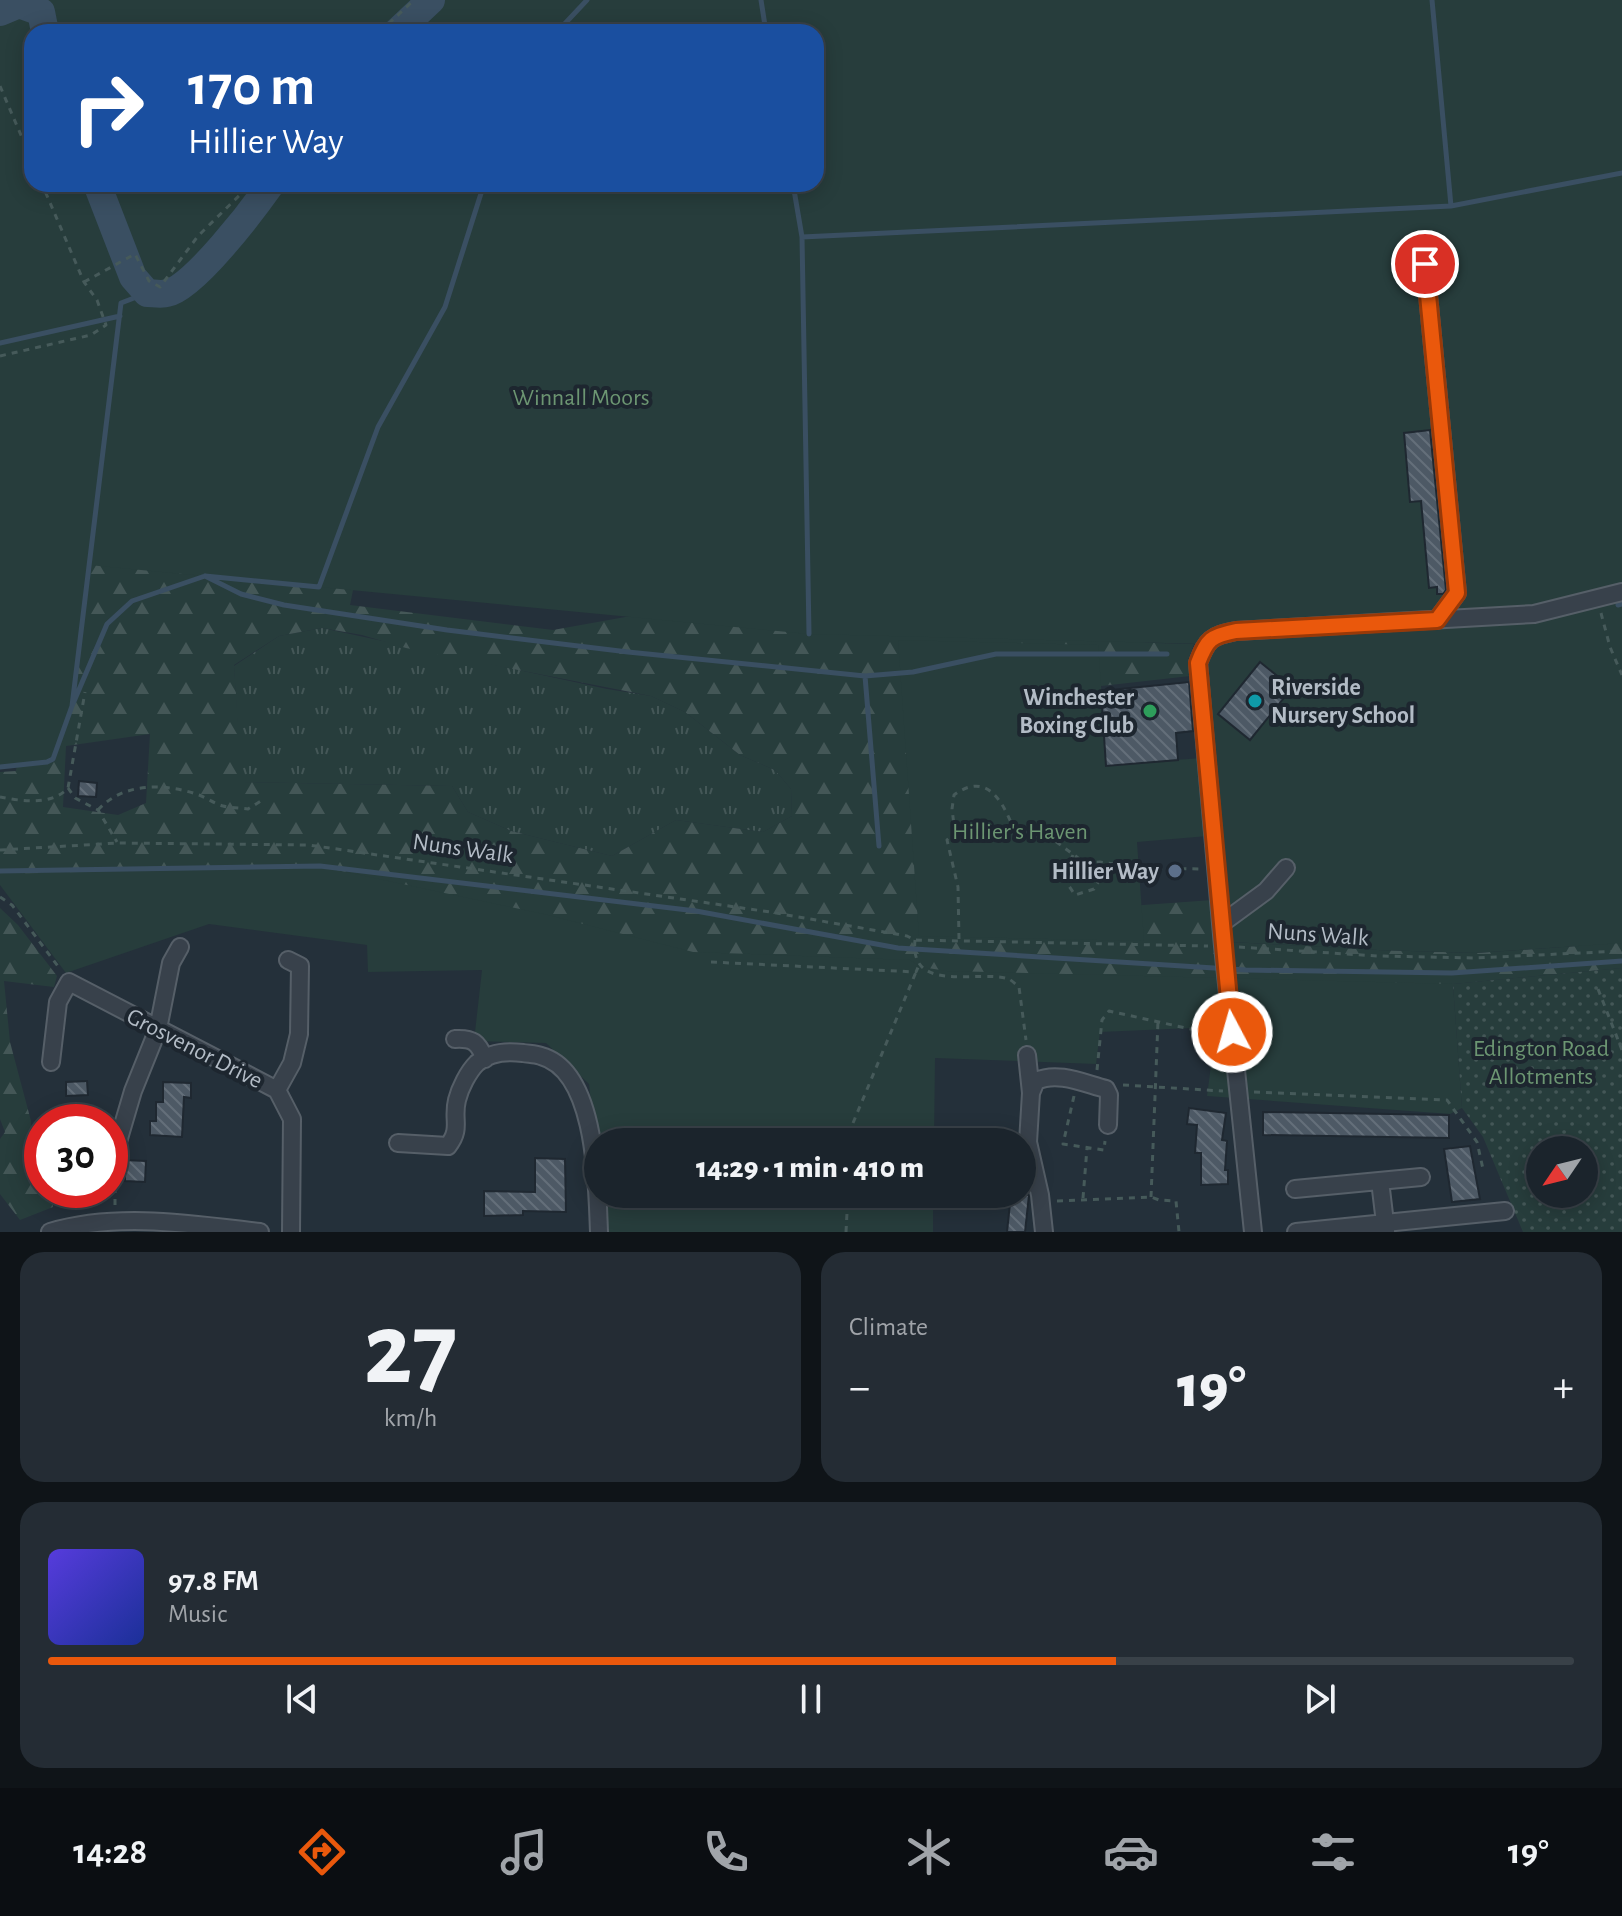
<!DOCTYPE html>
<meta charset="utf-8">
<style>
body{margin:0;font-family:"Alegreya Sans",sans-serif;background:#242c34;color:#f1f3f6;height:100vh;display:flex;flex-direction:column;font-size:30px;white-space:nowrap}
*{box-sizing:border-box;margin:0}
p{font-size:26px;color:#a0a4a9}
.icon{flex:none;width:44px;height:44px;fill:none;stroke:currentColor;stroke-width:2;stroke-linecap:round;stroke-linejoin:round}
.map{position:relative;height:1232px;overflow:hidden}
.sheet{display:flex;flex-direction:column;gap:20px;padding:20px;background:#0f1418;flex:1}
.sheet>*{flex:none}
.banner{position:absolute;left:24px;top:24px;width:800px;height:168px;border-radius:24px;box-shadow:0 4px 20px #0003,0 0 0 2px #394148;background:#1a4fa0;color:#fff;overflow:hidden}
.needle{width:52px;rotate:235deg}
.controls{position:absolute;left:1526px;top:1136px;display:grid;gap:16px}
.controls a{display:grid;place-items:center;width:72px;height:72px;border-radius:50%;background:#1b242c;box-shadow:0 4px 20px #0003,0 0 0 2px #394148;font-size:40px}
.speed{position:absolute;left:24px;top:1104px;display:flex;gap:16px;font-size:40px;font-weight:700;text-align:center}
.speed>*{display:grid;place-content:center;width:104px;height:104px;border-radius:50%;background:#1b242c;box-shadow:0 4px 20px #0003,0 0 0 2px #394148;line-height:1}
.speed .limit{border:12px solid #d22;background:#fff;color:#111}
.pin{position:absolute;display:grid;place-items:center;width:68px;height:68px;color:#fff;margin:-34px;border:4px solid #fff;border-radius:50%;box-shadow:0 2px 8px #0007}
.me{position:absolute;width:88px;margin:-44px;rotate:354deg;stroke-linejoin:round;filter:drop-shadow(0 0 6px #0008)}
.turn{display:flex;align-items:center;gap:28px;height:168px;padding:0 32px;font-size:36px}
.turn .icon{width:104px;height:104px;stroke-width:2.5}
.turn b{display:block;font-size:56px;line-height:68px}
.big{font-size:60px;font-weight:800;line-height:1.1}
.sheet .widget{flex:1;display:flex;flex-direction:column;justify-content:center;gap:12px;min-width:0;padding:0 28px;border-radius:24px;background:#242c34}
.sheet .dial{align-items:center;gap:0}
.dial b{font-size:104px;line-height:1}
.song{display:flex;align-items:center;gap:24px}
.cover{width:96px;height:96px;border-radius:12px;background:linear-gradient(135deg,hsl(250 70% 55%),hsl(230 70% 35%))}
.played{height:8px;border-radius:4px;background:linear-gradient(90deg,#ea580c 70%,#394148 70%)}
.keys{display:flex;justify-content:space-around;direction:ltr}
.heat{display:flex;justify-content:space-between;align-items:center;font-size:44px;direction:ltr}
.sheet .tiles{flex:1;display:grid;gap:20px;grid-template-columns:1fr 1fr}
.widget:last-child{grid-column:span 2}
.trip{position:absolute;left:584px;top:1128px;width:452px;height:80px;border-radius:40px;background:#1b242c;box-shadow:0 4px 20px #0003,0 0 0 2px #394148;font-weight:800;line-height:80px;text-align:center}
.tab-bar{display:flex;height:128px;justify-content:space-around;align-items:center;background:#0b0e12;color:#a0a4a9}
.tab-bar .icon{width:56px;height:56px}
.tab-bar .active{color:#ea580c}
.tab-bar b{font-size:36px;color:#f1f3f6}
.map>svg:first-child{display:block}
.grass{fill:url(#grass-tufts)}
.forest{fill:url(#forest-firs);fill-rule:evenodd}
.park{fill:#273d3c;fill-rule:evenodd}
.garden{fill:url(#garden-dots);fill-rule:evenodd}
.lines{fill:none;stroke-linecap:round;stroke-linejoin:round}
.stream{stroke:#3a4f62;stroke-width:5}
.river{stroke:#3a4f62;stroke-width:28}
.building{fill:url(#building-back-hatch);stroke:#1f2831;stroke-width:2}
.minor-casing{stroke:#565f68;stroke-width:20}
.path{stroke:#465a5a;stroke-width:3;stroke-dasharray:6 6;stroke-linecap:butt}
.minor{stroke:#38414b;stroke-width:16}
.route-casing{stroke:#983908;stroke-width:20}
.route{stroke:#ea580c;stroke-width:14}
.culture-dot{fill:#0f9aa8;stroke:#1d262f;stroke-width:3}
.leisure-dot{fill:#2e9e5b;stroke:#1d262f;stroke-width:3}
.service-dot{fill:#5c6f8a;stroke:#1d262f;stroke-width:3}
.labels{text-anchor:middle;stroke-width:8;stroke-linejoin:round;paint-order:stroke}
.park-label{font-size:24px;fill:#6c9672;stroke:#1d262f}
.poi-label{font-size:24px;font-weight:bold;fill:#b3bcc6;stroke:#1d262f;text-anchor:end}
.street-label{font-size:24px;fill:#b3bcc6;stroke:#1d262f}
</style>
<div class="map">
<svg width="1622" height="1232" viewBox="0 0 1622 1232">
<defs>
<pattern id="grass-tufts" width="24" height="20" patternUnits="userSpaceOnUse" patternTransform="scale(2)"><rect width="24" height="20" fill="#273d3c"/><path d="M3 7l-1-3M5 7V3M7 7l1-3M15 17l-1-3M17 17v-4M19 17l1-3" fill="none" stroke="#445757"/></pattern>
<pattern id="forest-firs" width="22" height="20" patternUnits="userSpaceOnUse" patternTransform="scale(2)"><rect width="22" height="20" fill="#273d3c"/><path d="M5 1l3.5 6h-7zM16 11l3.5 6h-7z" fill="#445757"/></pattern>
<pattern id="garden-dots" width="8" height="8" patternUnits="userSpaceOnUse" patternTransform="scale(2)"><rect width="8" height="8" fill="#273d3c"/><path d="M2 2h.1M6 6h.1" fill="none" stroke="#445757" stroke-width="1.8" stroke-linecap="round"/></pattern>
<pattern id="building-back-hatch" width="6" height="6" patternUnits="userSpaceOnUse" patternTransform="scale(2)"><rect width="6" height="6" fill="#4d5965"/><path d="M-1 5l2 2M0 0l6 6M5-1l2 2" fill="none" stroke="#646f7a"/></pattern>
</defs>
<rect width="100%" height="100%" fill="#24303a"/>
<!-- grass -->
<path class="grass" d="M322,628l285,61 44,7 34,16 55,43 35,15 16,19 1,27 -29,16 -87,-12 -64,36 -101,-25 -43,-19 -16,-26 -211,-4 -7,-116 45,-30z"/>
<!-- forest -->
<path class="forest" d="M103,287l250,303 -3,15 203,25 145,-26 456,39 40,1 -6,16 2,16 -89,10 -43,10 53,215 32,-6 70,-5v42l10,4 8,-4 147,8 97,3 102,-7 45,-28v50l-169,16 -269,18 -296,-10 -888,-107v-113l16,-1 2,-18 -18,-193zM322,628l40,7 44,13 245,48 34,16 55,43 35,15 16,19 1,27 -29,16 -87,-12 -64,36 -101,-25 -43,-19 -16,-26 -210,-4 -8,-117 45,-29zM150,734l-4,69 -28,12 -55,-8 3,-61z
M0,908l18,17 39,51 -3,11 -50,-6 6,61 21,79v9l9,7 2,53h8l3,17 -33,13 -20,-26v-55l5,-7 -5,-13z"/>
<!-- park -->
<path class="park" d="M0,0h1622v943l-147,10 -97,-3 -147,-8 -8,4 -19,-302 -395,-10 -720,-69 -17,141 -19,53 -6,3 -47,5zM32,32h784v152h-784z
M898,640l200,5 9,120 95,-7 6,78 -71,6 7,99 -225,-5z
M318,866l230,49 145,37 217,8 11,7 26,4 506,13 9,124 -12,6 -243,-18 9,-69 -116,5 -4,32 -161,-6 -1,84h-336v27l-9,-85 -43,-41 -72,-2 8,-71 -114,2 -1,-27 -158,-21 -143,49 -66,-88v-11z
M601,1194h332v38h-328z"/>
<!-- garden -->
<path class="garden" d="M1622,968v264h-99l-40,-95 -21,-29 -9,-124zM1540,1150h44v44h-44z"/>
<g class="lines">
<!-- stream -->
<path class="stream" d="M761,0l5,32
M1432,0l19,206
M557,32l30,-32
M793,184l9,53
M0,343l120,-27
M205,576l36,18 43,11 163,25 181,22 237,24 48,-4 83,-18h171
M1618,605l4,-1
M809,634l-7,-397 649,-31 171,-33
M865,676l14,170
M72,706l35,-82 25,-23 73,-25 114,11 59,-160 67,-120 39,-123
M0,767l47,-5 6,-3 19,-53 49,-403 26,-10
M0,871l320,-5 376,45 202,37 348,22 206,3 170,-12"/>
<!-- river -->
<path class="river" d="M0,12l19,-8 22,8 4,20
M397,32l34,-32
M97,184l36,93 14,16c6,0 14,2 20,0 26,-4 87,-85 104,-109"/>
</g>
<!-- building -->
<path class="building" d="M1430,430l16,160 -3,4h-6v-7l-8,1 -8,-87 -11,1 -6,-69z
M1260,662l32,26 -42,52 -32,-26z
M1189,682l4,49 -17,2 2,27 -72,6 -5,-75z
M79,781l18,2 -1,14 -18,-1z
M87,1081l1,14 -22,1v-14z
M163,1082l28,1v15l-7,-1 -2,40 -32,-2v-14h6v-19h7z
M1189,1108l37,5 -4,27 5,1 -2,29h3v14l-27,1v-32h-6l2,-28 -10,-1z
M1263,1112l186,3v23l-186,-3z
M1470,1146l10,53 -28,3 -8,-53z
M535,1158l30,1 1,53 -43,-1v4l-39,1v-25l51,1z
M125,1160l21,1 -1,21 -20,-1z
M1011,1194l18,1 -4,37h-18z"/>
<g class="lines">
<!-- minor casing -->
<g class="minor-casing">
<path id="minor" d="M1425,264l32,329 -20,27
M1221,924l45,-33 20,-23
M455,1039c18,-1 23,3 30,20
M1027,1055l4,38 -3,49 12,53 4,37
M51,1062l7,-60 11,-20 208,108 15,29 -1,113
M277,1090l15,-27 7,-29 1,-68 -12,-6
M1031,1093l5,-12c22,-10 47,2 70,8l3,6 -1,30
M398,1143l50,3c14,-18 4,-26 9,-46 3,-12 11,-28 20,-37 13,-11 31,-12 46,-10 6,1 13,1 18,3 56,15 56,130 58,176
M115,1152l18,-61 25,-62 13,-66 9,-16
M1380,1181l6,50
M1295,1189l126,-12
M50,1232c67,-20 142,-8 210,0
M1253,1232l-30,-286 -25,-283c9,-24 13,-27 38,-32l298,-17 88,-22
M1296,1232l209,-21"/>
</g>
<!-- path -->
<path class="path" d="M380,32l34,-32
M0,86l32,75
M84,282l51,-28 14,27 11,6 38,-51 53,-52
M0,356l91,-21 15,-10 -9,-25 -13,-18 -42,-98
M1601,613l9,34 12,28
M68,788l7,10 23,12 19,32
M0,797c21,4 52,9 68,-9l17,-96
M98,810c25,-28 68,-27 101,-15 8,3 16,9 24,11 8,2 17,2 25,3l16,-10
M955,833l-3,-24 2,-14c31,-23 47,3 58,30
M0,850l118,-7 191,2 461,67 137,24 8,4 293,6
M1073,855l-10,22 12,18 19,-6 9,-15 -3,-12
M0,897l12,8 48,64
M959,939l-1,-52 -11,-47 11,-9 38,-1 19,-4 19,10 21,5 30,22 15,-1 44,6 56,1
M915,940c-6,55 65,29 94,39 2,1 9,7 10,8l7,53
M1239,947l138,9 98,2 147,-7
M711,962l205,10 4,-9
M1598,989l24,61
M1097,1070l5,-50 7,-9 95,21h13
M1123,1085l100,6
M1254,1092l193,8 30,42 6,27
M1074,1096l-11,48 41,6 1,-9
M853,1123l63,-151
M1151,1197l7,-176
M1083,1198l4,-50
M1057,1201l94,-4 8,3 17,1 3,31
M115,1205v-36
M846,1232l2,-38"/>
<!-- minor -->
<use href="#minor" class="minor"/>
</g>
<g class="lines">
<!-- route casing -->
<g class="route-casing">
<path id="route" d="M1232,1032l-34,-369c9,-24 13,-27 38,-32l201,-11 20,-27 -32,-329"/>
</g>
<!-- route -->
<use href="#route" class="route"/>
</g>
<!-- markers -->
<circle class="culture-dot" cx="1255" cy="701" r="8"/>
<circle class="leisure-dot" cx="1150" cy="711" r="8"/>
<circle class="service-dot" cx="1175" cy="871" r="8"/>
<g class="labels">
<!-- park labels -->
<g class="park-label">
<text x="581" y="405">Winnall Moors</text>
<text x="1020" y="839">Hillier's Haven</text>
<text x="1541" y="1056">Edington Road<tspan x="1541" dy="28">Allotments</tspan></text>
</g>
<!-- poi labels -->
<g class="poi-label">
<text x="1271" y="695" text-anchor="start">Riverside<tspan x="1271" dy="28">Nursery School</tspan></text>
<text x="1134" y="705">Winchester<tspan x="1134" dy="28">Boxing Club</tspan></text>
<text x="1159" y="879">Hillier Way</text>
</g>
<!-- street labels -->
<g class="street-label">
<text transform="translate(463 848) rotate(8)" y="8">Nuns Walk</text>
<text transform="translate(1318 934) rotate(4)" y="8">Nuns Walk</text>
<text transform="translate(195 1048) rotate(27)" y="8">Grosvenor Drive</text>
</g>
</g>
</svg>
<div class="controls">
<a><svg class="needle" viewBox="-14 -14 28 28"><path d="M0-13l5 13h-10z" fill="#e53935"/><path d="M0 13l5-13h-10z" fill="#a0a4a9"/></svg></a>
</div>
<div class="speed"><div class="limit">30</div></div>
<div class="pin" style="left:1425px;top:264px;background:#d93025"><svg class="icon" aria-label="arrive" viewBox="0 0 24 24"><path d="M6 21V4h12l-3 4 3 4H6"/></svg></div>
<svg class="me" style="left:1232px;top:1032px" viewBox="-20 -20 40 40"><circle r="17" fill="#ea580c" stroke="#fff" stroke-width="3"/><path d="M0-11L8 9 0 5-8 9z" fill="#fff"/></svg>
<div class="trip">14:29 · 1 min · 410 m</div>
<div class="banner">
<div class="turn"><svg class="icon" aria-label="right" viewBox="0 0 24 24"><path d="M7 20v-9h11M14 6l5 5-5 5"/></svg><div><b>170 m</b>Hillier Way</div></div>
</div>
</div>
<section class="sheet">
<div class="tiles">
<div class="widget dial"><b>27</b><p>km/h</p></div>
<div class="widget"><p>Climate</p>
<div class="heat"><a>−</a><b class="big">19°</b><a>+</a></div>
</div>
<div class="widget">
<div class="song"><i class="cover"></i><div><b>97.8 FM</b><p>Music</p></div></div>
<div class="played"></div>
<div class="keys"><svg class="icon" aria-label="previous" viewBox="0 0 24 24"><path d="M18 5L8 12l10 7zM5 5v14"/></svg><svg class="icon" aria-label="pause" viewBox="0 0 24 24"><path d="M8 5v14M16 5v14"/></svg><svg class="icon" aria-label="next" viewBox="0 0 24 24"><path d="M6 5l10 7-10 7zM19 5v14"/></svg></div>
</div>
</div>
</section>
<nav class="tab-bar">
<b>14:28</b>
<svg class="icon active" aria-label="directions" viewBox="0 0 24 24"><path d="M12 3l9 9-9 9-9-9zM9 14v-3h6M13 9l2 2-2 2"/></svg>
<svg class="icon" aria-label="music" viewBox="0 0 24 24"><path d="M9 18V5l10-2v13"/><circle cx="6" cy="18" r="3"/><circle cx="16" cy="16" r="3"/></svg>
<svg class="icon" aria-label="phone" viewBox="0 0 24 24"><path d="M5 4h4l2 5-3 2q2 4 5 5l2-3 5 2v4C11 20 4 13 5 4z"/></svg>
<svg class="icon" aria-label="climate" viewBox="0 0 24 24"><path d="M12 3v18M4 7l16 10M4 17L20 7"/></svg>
<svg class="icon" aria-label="car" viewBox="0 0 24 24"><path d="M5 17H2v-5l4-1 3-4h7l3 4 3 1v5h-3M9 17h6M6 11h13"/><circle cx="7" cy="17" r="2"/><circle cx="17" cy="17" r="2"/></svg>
<svg class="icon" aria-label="filters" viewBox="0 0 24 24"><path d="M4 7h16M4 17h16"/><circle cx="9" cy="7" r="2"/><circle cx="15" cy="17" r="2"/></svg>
<b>19°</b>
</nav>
